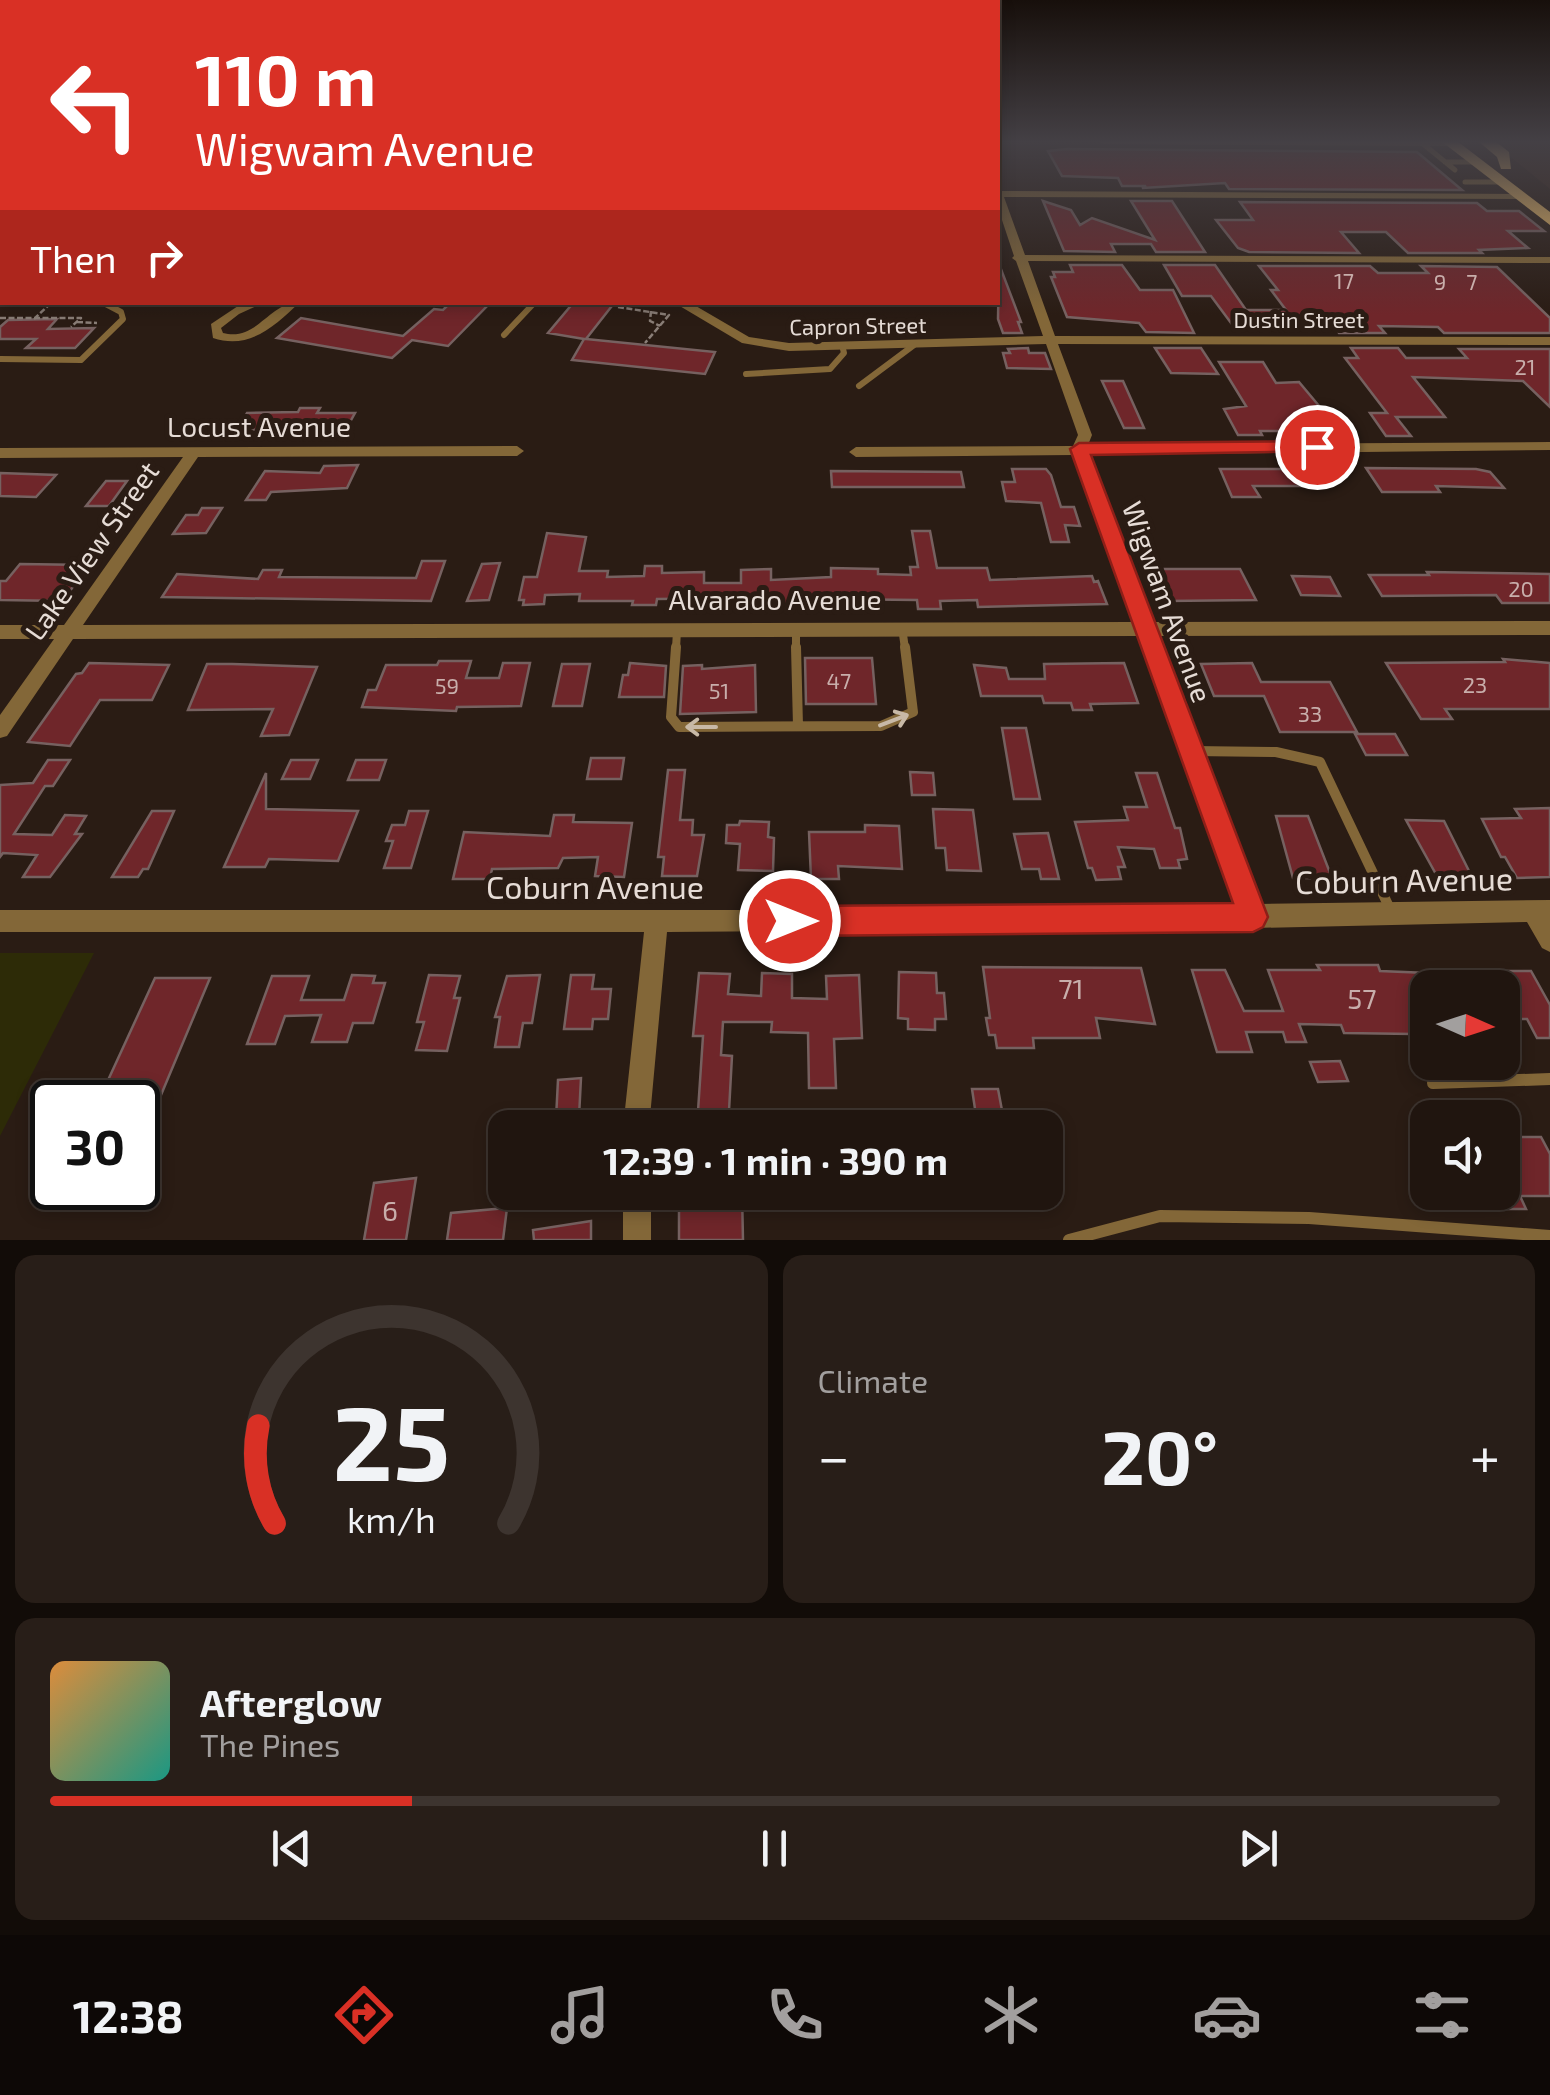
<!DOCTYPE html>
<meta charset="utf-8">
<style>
body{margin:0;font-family:"Exo 2",sans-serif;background:#281e18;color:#f1f3f6;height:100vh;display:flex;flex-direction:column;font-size:38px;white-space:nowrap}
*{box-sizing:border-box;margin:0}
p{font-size:32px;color:#a29f9e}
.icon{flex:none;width:55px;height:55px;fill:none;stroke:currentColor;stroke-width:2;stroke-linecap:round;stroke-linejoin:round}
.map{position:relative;height:1240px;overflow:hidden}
.details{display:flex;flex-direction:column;gap:15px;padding:15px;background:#120c08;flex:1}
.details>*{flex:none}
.guide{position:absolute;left:0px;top:0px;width:1000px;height:305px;box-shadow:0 5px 15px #0003,0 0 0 2px #3d342f;background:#d93025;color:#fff;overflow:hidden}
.needle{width:65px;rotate:93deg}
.fabs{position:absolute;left:1410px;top:970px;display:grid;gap:20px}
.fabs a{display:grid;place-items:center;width:110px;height:110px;border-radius:20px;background:#20150f;box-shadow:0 5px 15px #0003,0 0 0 2px #3d342f;font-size:50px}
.speed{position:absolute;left:30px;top:1080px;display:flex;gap:20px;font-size:50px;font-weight:700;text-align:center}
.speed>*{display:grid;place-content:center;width:130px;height:130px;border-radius:50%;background:#20150f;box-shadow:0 5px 15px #0003,0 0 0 2px #3d342f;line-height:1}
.speed .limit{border:5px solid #111;border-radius:15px;background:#fff;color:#111}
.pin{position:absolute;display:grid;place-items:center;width:85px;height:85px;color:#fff;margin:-42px;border:5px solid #fff;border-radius:50%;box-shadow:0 2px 10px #0007}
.me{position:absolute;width:110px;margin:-55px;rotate:90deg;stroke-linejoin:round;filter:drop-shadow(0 0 8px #0008)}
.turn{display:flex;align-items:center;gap:35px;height:210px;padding:0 30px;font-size:45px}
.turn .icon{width:130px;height:130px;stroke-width:2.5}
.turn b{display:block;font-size:70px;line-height:85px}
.then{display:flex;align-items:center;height:95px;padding:0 30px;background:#0003;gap:20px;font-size:38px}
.big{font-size:75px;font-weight:700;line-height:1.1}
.details .widget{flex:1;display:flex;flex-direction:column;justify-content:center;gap:15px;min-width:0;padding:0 35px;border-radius:20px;background:#281e18}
.details .dial{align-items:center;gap:0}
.dial svg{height:260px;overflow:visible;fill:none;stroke:#3d342f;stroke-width:7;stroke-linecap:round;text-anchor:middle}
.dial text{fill:#f1f3f6;stroke:none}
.song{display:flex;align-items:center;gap:30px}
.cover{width:120px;height:120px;border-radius:15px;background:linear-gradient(135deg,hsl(30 70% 55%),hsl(170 70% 35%))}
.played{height:10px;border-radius:5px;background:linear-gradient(90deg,#d93025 25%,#3d342f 25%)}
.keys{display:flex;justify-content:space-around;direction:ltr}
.heat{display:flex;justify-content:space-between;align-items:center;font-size:55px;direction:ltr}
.details .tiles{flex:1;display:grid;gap:15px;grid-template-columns:1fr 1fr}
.widget:last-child{grid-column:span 2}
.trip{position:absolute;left:488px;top:1110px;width:575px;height:100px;border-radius:20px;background:#20150f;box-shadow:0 5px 15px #0003,0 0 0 2px #3d342f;font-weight:700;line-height:100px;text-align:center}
.tabs{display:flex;height:160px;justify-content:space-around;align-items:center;background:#0d0806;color:#a29f9e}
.tabs .icon{width:70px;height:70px}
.tabs .selected{color:#d93025}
.tabs b{font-size:45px;color:#f1f3f6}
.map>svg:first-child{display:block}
.built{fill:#382419}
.green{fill:#2d2b07}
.building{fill:#6f262a;stroke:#766160;stroke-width:2.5}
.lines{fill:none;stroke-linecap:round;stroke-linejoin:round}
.path{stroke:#8a7e77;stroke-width:2.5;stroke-dasharray:6 2.5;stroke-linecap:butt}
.service-far4{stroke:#836738;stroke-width:5}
.service-far3{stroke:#836738;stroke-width:6}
.service-far2{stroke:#836738;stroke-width:8}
.service-far1{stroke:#836738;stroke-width:10}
.service{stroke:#836738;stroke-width:12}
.minor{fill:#836738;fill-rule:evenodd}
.trunk{fill:#f3c068;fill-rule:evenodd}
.oneway{stroke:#c8b9a7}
.route{fill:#d93025;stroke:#8d1f18;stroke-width:2.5}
.labels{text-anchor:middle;stroke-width:10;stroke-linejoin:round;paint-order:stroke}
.number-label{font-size:22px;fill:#c8aeab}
.far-street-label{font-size:22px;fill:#e6dcd6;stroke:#2a1c14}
.street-label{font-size:28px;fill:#e6dcd6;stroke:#2a1c14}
.near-number-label{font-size:28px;fill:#c8aeab}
.near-street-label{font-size:32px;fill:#e6dcd6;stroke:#2a1c14}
</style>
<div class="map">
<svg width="1550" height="1240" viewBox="0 0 1550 1240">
<rect width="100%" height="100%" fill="#2a1c14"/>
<!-- built -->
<path class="built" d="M1490,141h60v48l-28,-23z"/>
<!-- green -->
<path class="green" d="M0,953h94l-94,183z"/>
<!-- building -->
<path class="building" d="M1067,149l350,3 45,38 -233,-1 -4,-6 -83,5 4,-2h-24l-4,-8 -56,-2 -14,-25z
M1043,201l28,9 9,15 12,-7 63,22 -24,-39h41l33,51h-49l-5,-8h-40l4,8 -51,-1z
M1240,202l237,1 10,8h32l25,20h-36l20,17 -49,2 3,3h-74l-22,-21h-45l18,21 -110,-1 -11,-4 -22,-28h37z
M999,264l22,58h-3l4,11h-19l-5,-14z
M1070,265h52l18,25h33l21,43 -48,-1 -7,-9 -72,-6 -16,-40h4l-2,-5h20z
M1164,265h51l31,45h40l-15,-20h7l-19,-24h111l8,7h50l-7,-7 76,1 53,51v15h-106l-6,-6 -59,-1 6,7h-46l-5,-7 -100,1 -23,-31h-29z
M451,302h40l-43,44 -36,-6 -20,18 -115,-20 24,-20 102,18 31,-27 9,1z
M574,302h41l-29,37 129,13 -10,22 -133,-14 12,-21 -36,-6z
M57,319l-9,10 46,-1 -19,20h-49l10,-9h-36v-12l8,-7z
M1028,348l1,5h16l6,16 -44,-1 -4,-15h7l-2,-4z
M1155,348h46l17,26 -47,-1z
M1351,348h47l8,10h61l-8,-9h91v58l-27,-26 -110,-4 32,40h-49l15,19h-25l-16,-23h17l-42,-55h13z
M1219,362h44l13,21 23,-1 41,49h-80l2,4h-24l-14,-26 22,-3z
M1102,381h21l21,47h-20z
M300,408h20l-3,5h38l-14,25h-22l3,-6 -36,1 3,-4 -51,1 9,-17 51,-1z
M358,465l-11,23 -76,4 -5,8h-20l19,-29 55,2 4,-7z
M1366,468l110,1 14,3 14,16 -68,-2 4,6h-58z
M1012,469h34l5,6 10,32h13l6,19 -15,-1 4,17h-18l-10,-39 -35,-2 -4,-19h13z
M1220,469h72l10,17h-49l7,11h-28z
M831,471l130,1 3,15h-132z
M0,473l56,2 -20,22 -36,-1z
M106,481h21l-18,25h-23z
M202,508h20l-16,25 -33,1 13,-19h12z
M912,531h18l7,37h50l3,12 102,-4 2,6 4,-1 9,23 -129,3 -1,-7 -37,1 1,8h-23l-1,-9 -92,-1v6h-77v-7l-91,1 -1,6h-24l1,-4h-54l1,-7 -35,1 -1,9 -21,1 1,-5h-5l5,-23h13l10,-44 39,4 -7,34h29l-1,6 37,-1 1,-10h17v7l42,-1v11h37v-13l30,-1v11l60,-3v-9l47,1v5l33,1 -1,-8h8z
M422,561h23l-14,40 -269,-4 15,-23 81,5 5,-9h19l-3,7 137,1z
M500,563l-11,37 -22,1 15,-37z
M20,564l68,1 -25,36 -63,-1v-19h6z
M1154,569h86l16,31 -89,1z
M1427,572l123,2v29h-48l-6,-8 -114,1 -13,-21h60z
M1292,576l38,1 10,19 -39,-1z
M805,658h67l4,46h-70z
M1503,659l47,4v46h-105l7,10h-31l-35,-56 119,-1z
M439,661h32l-5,17h33l4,-15h27l-9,43 -64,1 -1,4 -94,-4 6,-17h8l10,-25h51z
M89,663l80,2 -17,35h-52l-30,46 -42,-4 48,-68 6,-1z
M630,663l36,3 -2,31h-45l4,-22h5z
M1124,663l14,40 -48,1 2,6h-19l-2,-7h-27l-2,-7h-61l-7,-31 32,3 3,11h36l-1,-15z
M1252,663l9,19h69l27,50h-77l-16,-36h-50l-13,-32z
M207,664h25l85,3 -28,68 -28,1 12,-27 -85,1z
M562,664h28l-8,42h-29z
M702,665v4l53,-4 1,47 -76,2 3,-48z
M1002,728h24l14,71h-26z
M1355,734h40l12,21h-41z
M591,758h33l-3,21h-34z
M48,760h22l-17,26h-8l-31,48 38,1 13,-20 21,1 -11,18h7l-32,43h-27l14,-22 -34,-2 -3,4v-72l33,-2z
M291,760h27l-8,19h-28z
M356,760h30l-7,20h-31z
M668,770h17l-5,50h13l-1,15h12l-7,41h-35l2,-19h-6z
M910,772l23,1 2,22h-23z
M266,773v36l92,2 -20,50 -69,-2 -4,8h-41z
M1136,773h21l18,55h5l7,31 -9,1 2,8h-20l-6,-19 -36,-2 7,20h-7l3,12 -25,1 -4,-12h-4l-13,-46 53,-2 -4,-13h23z
M1550,808v69l-33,1 -12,-21h-4l-19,-38 39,-1 -6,-9z
M933,809l40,1 8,61 -34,-1 -2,-22h-9z
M152,811h22l-26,58h-5l-5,8h-26z
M409,811h19l-17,57h-27l9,-27h-7l6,-16h13z
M554,815h20l-1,7 59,1 -8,54 -29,-1 3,-19 -35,1 -5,10 -66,1 -2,10h-37l11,-47 86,4z
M1276,816h32l24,62h-39z
M1406,820l38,1 28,56 -35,-1z
M740,821l29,1 -1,15 6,1 -1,33 -35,-1 2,-26 -14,-1 1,-18h12z
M865,825l34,1 3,43 -64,-3 1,13h-28l-2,-47h56z
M1048,833l11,46h-18l-2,-10h-17l-8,-35z
M1317,965h61l2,6 48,2v92l-15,-31 -69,-1 -3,-8 -42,-1 7,18h-20l-3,-10h-37l6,20h-35l-25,-82h33l19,41h39l-15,-41h52z
M983,967l158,1 14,56 -59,-6 4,20h-67l1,10h-37l-2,-13h-6l-3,-17h4z
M1493,971h38l19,34v33h-13l-10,-19h-9z
M899,972l37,1 1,20h7l2,26h-11v11l-27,-1v-10l-10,-1z
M699,973l31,1 -2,20 33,2 1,-23 30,1v24l35,1 -1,-23 33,-1 3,63 -28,1 2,49h-27l-1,-55 -37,-1 1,-10h-49l-2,33 11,1 -3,55h28v17h-71l1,-17h11l5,-75h-10z
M352,975l23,1 -2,7h12l-12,40h-20l-6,19h-35l9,-27 -36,1 -10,28h-28l25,-68h37l-8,24h43z
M429,975l31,1 -6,22h6l-13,53 -31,-1 8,-28h-7z
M540,975l-8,48h-9l-4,24h-24l5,-30h-5l12,-41z
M571,975h23l-2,14h19l-3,30h-15l-1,10h-28z
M155,978h55l-49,117h-24l-3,7h-36z
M1340,1061l8,20 -30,1 -8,-20z
M581,1078l-2,39 -23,2 2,-39z
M972,1089h26l6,32 -27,1z
M1502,1137h39l9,17v42h-30l6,13h-63l-7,-17h46z
M416,1178l-10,62h-42l10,-57z
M742,1192l1,48h-64v-47z
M507,1208l-4,32h-56l4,-27z
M591,1221v19h-57l-1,-10z"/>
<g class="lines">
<!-- path -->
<path class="path" d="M618,307l51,8 -24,28
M651,311l-1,10 10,5
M0,318h81l-10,9
M34,319l18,-17
M77,322l20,1"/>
<!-- service-far4 -->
<path class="service-far4" d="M1422,143l33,27
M1445,162h31
M1465,182h37"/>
<!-- service-far3 -->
<path class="service-far3" d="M504,335l31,-33
M0,359l81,1 42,-41 -2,-7 -19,-10
M746,374l84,-5 14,-16 -2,-8
M859,386l55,-41"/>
<!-- service-far2 -->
<path class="service-far2" d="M902,627l3,22
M796,629v20
M676,649l1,-19"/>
<!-- service-far1 -->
<path class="service-far1" d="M676,647l-5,70 8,10 202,-1 32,-14 -8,-65
M796,647l2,79
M1192,751l84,1 44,10 71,149"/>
<!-- service -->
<path class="service" d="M1433,1083l117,-4
M1069,1240l91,-24 149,2 241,18"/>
<!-- minor -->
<path class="minor" d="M1099,141h354l2,2 -5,3 -347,-2z
M998,191l525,3v4l-4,1 -515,-2 21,58 525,2v6l-522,-2 27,75 495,1v8l-492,-1 34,91 -4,10 462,-3v8l-462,5 64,167 398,-1v14l-393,1 102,268 291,-4v52l-8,-4 -15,-26 -274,6 -586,4 -18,196h-26l21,-196h-644v-22h857l380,-6 -97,-268 -1067,3 -66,97 -7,2v-23l54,-76h-54v-14h64l119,-168 -183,1v-10l517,-2 7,5 -7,5 -319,1 -115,168 1052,-3 -61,-167 -218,2 -7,-5 7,-5 217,-1 5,-11 -32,-91 -257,7 -47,-8 -69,-41h16l60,35 40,6 254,-7 -27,-75 -4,-3 2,-2 -16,-48z
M244,302h21l-26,12 -18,14 2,5c34,9 46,-31 77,-31 -26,25 -51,48 -87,36l-2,-14z
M623,1192h28v48h-28z"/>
<!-- trunk -->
<path class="trunk" d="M1441,141h16l93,71v13z
M1478,141h17l14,11 2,17h-10l-4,-12z"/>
</g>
<!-- one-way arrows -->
<defs><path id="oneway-shaft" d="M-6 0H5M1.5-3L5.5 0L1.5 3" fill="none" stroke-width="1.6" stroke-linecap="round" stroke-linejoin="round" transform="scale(2.5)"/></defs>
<g class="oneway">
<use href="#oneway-shaft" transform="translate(894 720) rotate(-21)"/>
<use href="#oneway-shaft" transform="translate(701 727) rotate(180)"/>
</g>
<!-- sky -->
<linearGradient id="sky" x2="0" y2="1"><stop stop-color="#170f0b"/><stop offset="0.45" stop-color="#444045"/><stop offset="1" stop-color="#444045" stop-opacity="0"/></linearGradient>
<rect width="1550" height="315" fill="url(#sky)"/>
<!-- route -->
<path class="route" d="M1317,441l9,6 -3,4 -232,4 177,462 -5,10 -10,5 -463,4 -10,-5 -4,-10 4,-10 10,-5 443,-3 -163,-454 9,-6z"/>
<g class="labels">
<!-- number labels -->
<g class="number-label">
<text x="1344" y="289">17</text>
<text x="1440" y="290">9</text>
<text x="1472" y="290">7</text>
<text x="1525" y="375">21</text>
<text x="1521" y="597">20</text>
<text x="839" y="689">47</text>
<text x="1475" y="693">23</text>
<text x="447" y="694">59</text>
<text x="719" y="699">51</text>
<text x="1310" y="722">33</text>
</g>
<!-- far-street labels -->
<g class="far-street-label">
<text x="1299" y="328">Dustin Street</text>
<text transform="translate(858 326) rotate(-1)" y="8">Capron Street</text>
</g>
<!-- street labels -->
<g class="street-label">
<text x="259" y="437">Locust Avenue</text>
<text transform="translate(92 551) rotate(-55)" y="10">Lake View Street</text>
<text x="775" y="610">Alvarado Avenue</text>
<text transform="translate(1167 602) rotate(70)" y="10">Wigwam Avenue</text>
</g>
<!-- near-number labels -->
<g class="near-number-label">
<text x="1071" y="999">71</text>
<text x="1362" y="1009">57</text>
<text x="390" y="1221">6</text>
</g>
<!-- near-street labels -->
<g class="near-street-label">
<text transform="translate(1404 881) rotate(-1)" y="11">Coburn Avenue</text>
<text x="595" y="899">Coburn Avenue</text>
</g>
</g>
</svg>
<div class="fabs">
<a><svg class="needle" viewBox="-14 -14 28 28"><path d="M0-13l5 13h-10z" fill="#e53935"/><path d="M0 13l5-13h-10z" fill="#a29f9e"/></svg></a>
<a><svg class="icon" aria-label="sound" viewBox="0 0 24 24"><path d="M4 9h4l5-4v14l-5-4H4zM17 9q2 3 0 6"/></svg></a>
</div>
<div class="speed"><div class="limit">30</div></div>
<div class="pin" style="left:1317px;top:447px;background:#d93025"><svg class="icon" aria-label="arrive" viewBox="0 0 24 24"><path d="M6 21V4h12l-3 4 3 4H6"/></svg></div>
<svg class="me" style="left:790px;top:921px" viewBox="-20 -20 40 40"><circle r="17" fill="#d93025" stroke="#fff" stroke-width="3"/><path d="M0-11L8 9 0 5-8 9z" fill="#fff"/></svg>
<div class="trip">12:39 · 1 min · 390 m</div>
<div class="guide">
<div class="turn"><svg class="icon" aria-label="left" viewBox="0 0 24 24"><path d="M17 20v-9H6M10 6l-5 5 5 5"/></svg><div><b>110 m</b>Wigwam Avenue</div></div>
<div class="then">Then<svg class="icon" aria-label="right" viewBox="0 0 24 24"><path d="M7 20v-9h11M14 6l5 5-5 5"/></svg></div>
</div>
</div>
<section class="details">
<div class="tiles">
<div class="widget dial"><svg viewBox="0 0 100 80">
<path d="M14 69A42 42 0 1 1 86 69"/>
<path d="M14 69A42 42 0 0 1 9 39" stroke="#d93025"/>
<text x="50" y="56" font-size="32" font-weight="700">25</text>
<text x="50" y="72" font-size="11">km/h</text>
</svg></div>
<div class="widget"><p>Climate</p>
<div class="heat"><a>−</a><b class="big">20°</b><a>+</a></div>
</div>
<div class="widget">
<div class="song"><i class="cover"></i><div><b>Afterglow</b><p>The Pines</p></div></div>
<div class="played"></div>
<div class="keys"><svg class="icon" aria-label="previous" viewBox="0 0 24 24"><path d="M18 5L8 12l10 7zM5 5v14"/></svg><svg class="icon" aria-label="pause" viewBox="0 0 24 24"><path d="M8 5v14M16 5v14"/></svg><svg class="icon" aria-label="next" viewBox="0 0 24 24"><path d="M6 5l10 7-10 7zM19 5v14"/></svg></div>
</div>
</div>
</section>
<nav class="tabs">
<b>12:38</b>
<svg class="icon selected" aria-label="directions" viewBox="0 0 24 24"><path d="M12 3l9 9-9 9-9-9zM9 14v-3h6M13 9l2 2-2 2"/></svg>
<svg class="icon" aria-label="music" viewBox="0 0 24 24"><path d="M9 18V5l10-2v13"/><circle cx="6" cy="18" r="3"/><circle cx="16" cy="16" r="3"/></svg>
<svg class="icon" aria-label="phone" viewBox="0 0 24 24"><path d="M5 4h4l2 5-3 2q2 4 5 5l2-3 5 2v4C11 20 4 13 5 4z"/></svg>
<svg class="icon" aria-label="climate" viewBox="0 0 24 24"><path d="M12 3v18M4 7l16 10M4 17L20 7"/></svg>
<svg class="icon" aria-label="car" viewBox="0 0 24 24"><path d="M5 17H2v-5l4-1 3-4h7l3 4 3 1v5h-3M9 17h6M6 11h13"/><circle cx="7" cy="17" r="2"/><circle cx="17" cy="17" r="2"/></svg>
<svg class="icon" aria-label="filters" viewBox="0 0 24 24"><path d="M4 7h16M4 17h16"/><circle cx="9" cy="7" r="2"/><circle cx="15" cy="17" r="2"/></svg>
</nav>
